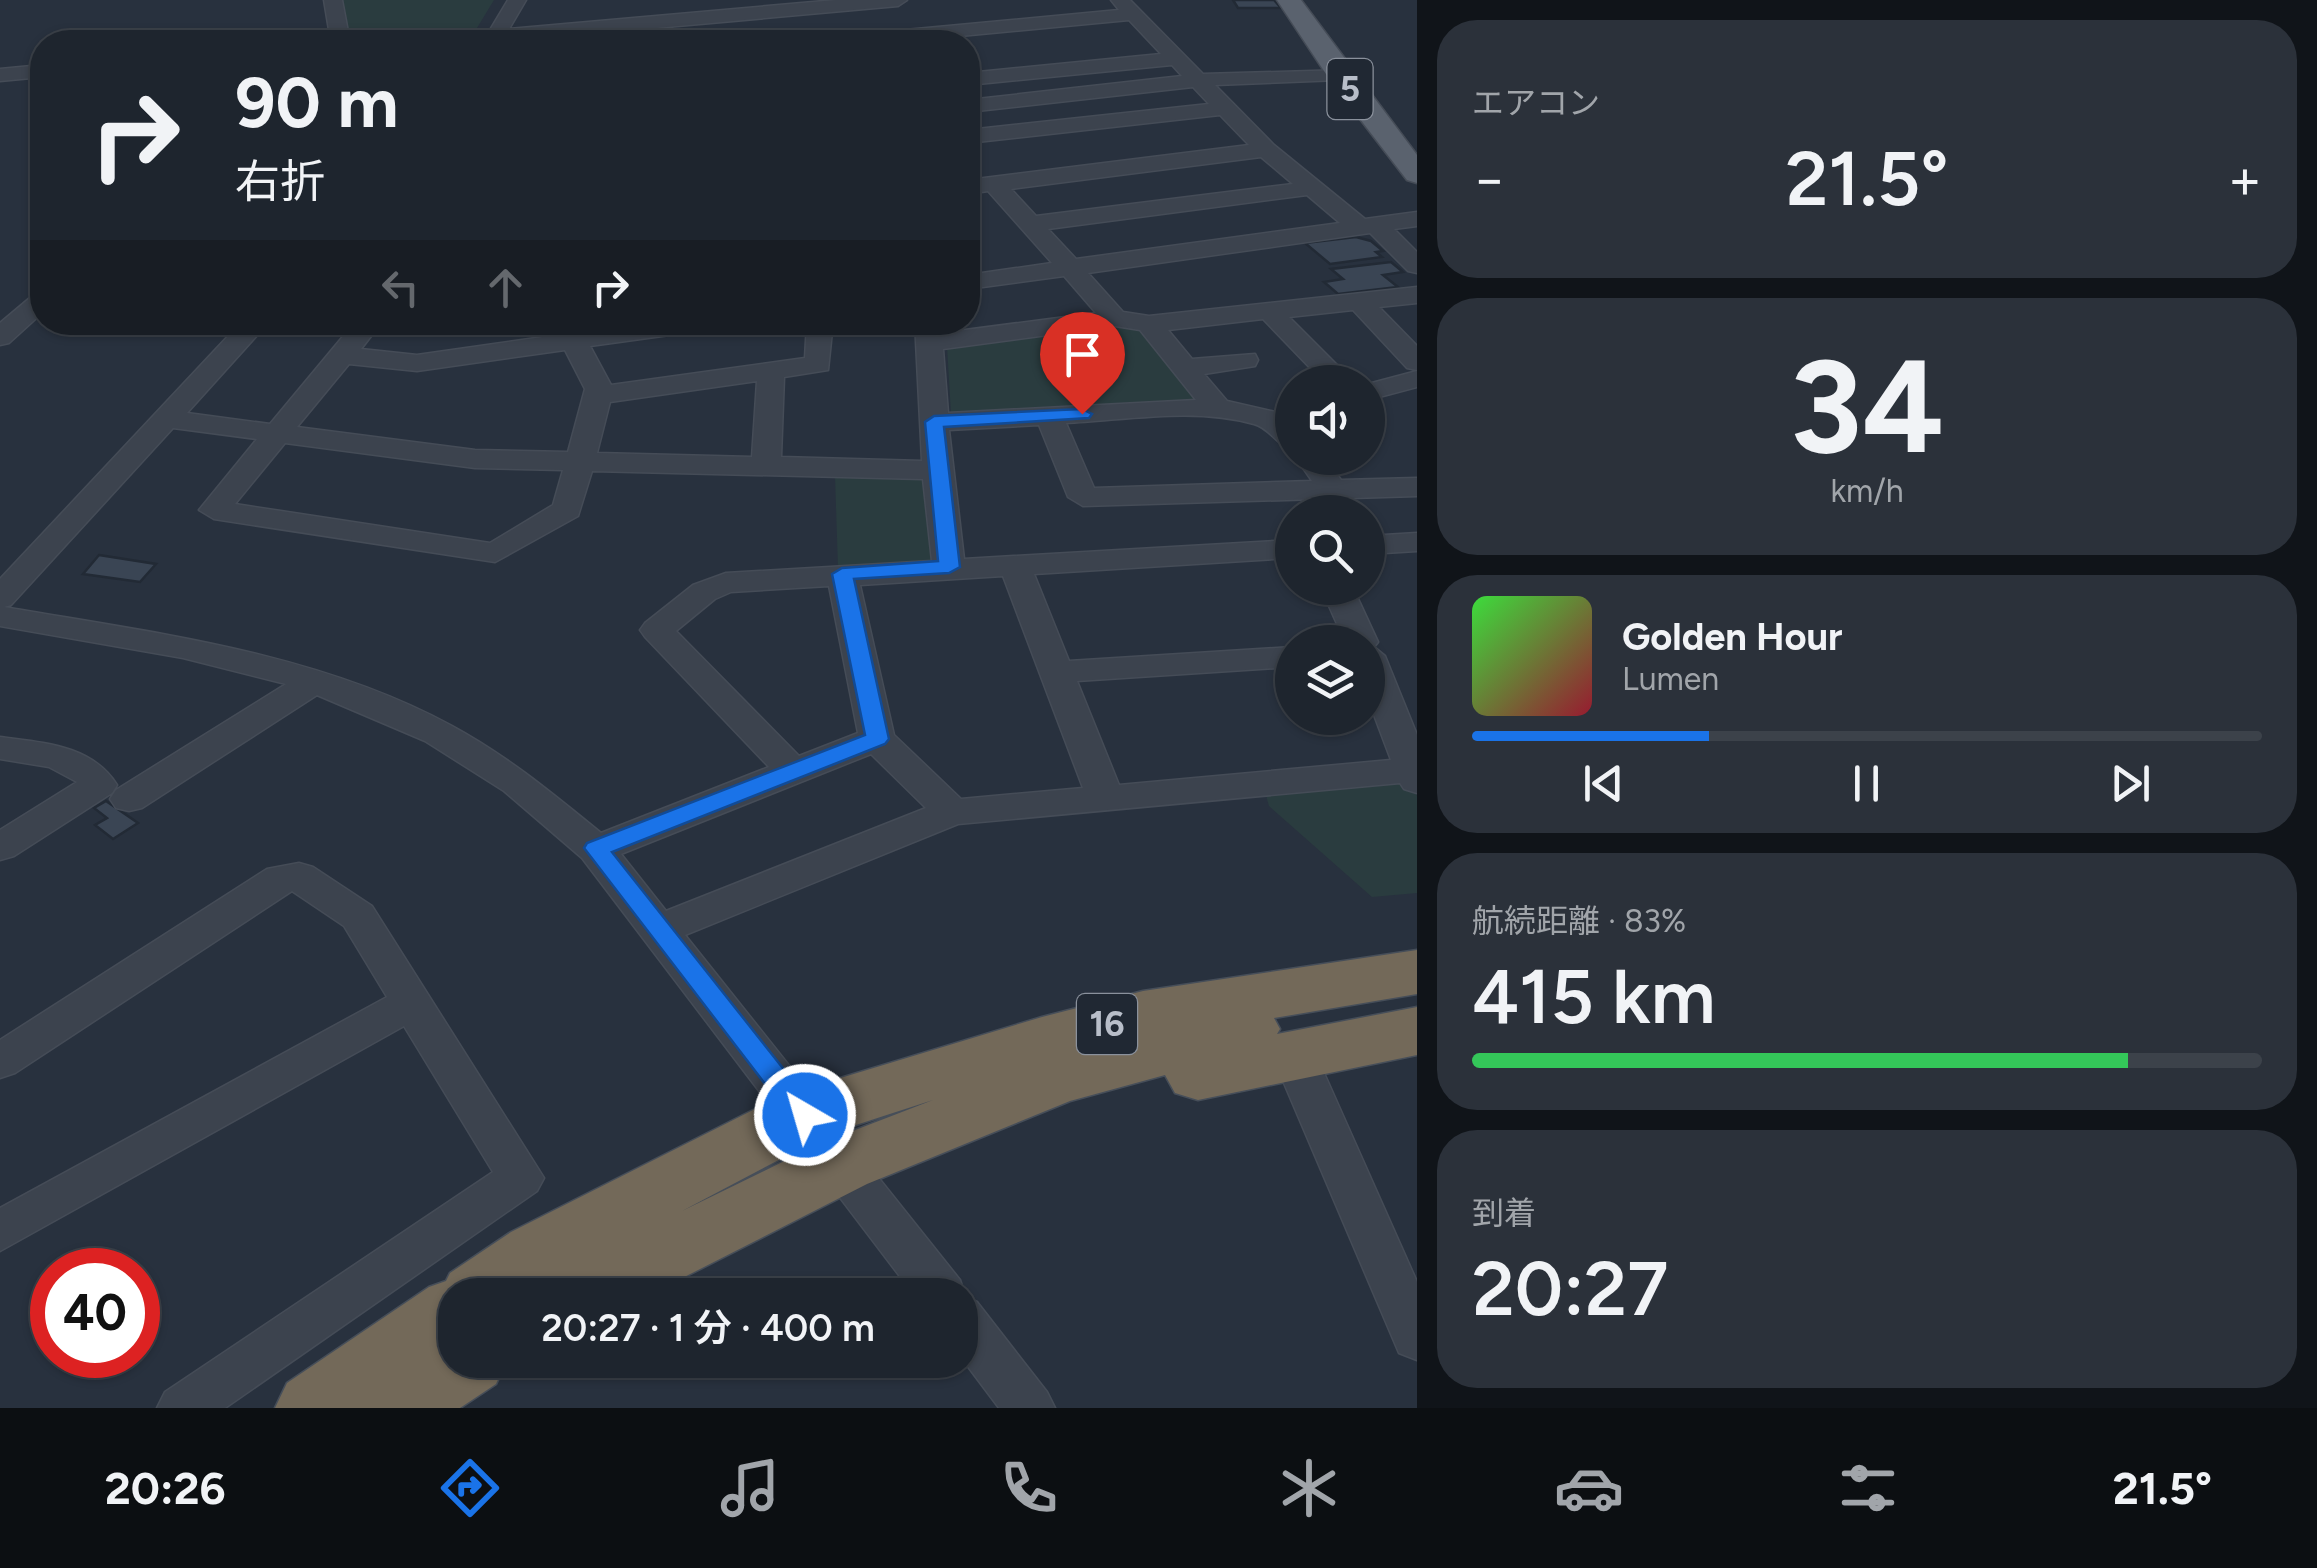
<!DOCTYPE html>
<html lang="ja">
<meta charset="utf-8">
<style>
body{margin:0;font-family:Figtree,"Noto Sans JP",sans-serif;background:#2b313a;color:#f1f3f6;height:100vh;display:flex;flex-direction:column;font-size:38px;white-space:nowrap}
*{box-sizing:border-box;margin:0}
p{font-size:32px;color:#a1a5aa}
.icon{flex:none;width:55px;height:55px;fill:none;stroke:currentColor;stroke-width:2;stroke-linecap:round;stroke-linejoin:round}
.map{position:relative;flex:1;overflow:hidden}
.panel{display:flex;flex-direction:column;gap:20px;padding:20px;background:#101419;width:900px}
.panel>*{flex:none}
.hud{position:absolute;left:30px;top:30px;width:950px;height:305px;border-radius:40px;box-shadow:0 2px 8px #0004,0 0 0 2px #3c424a;background:#1e252e;color:#f1f3f6;overflow:hidden}
.fabs{position:absolute;left:1275px;top:365px;display:grid;gap:20px}
.fabs a{display:grid;place-items:center;width:110px;height:110px;border-radius:50%;background:#1e252e;box-shadow:0 2px 8px #0004,0 0 0 2px #3c424a;font-size:50px}
.speed{position:absolute;left:30px;top:1248px;display:flex;gap:20px;font-size:50px;font-weight:700;text-align:center}
.speed>*{display:grid;place-content:center;width:130px;height:130px;border-radius:50%;background:#1e252e;box-shadow:0 2px 8px #0004,0 0 0 2px #3c424a;line-height:1}
.speed .limit{border:15px solid #d22;background:#fff;color:#111}
.pin{position:absolute;display:grid;place-items:center;width:85px;height:85px;color:#fff;margin:-102px -42px;border-radius:50% 50% 50% 0;rotate:-45deg;box-shadow:0 0 10px #0007}
.pin .icon{rotate:45deg}
.me{position:absolute;width:110px;margin:-55px;rotate:322deg;stroke-linejoin:round;filter:drop-shadow(0 0 8px #0008)}
.turn{display:flex;align-items:center;gap:35px;height:210px;padding:0 40px;font-size:45px}
.turn .icon{width:130px;height:130px;stroke-width:2.5}
.turn b{display:block;font-size:70px;line-height:85px}
.lanes{display:flex;align-items:center;height:95px;padding:0 40px;background:#0003;justify-content:center;gap:50px;direction:ltr}
.lanes .off{opacity:.35}
.big{font-size:75px;font-weight:600;line-height:1.1}
.panel .card{flex:1;display:flex;flex-direction:column;justify-content:center;gap:15px;min-width:0;padding:0 35px;border-radius:40px;background:#2b313a}
.panel .dial{align-items:center;gap:0}
.dial b{font-size:130px;line-height:1}
.song{display:flex;align-items:center;gap:30px}
.cover{width:120px;height:120px;border-radius:15px;background:linear-gradient(135deg,hsl(120 70% 55%),hsl(350 70% 35%))}
.played{height:10px;border-radius:5px;background:linear-gradient(90deg,#1a73e8 30%,#3c424a 30%)}
.keys{display:flex;justify-content:space-around;direction:ltr}
.heat{display:flex;justify-content:space-between;align-items:center;font-size:55px;direction:ltr}
.charge{height:15px;border-radius:8px;background:linear-gradient(90deg,#34c759 83%,#3c424a 0)}
.trip{position:absolute;left:438px;top:1278px;width:540px;height:100px;border-radius:40px;background:#1e252e;box-shadow:0 2px 8px #0004,0 0 0 2px #3c424a;font-weight:600;line-height:100px;text-align:center}
.menu{display:flex;height:160px;justify-content:space-around;align-items:center;background:#0c0f12;color:#a1a5aa}
.menu .icon{width:70px;height:70px}
.menu .on{color:#1a73e8}
.menu b{font-size:45px;color:#f1f3f6}
main{display:flex;flex:1;min-height:0}
.map>svg:first-child{display:block}
.green{fill:#2a3c3f}
.building{fill:#3a4554;stroke:#222a35;stroke-width:2.5}
.lines{fill:none;stroke-linecap:round;stroke-linejoin:round}
.minor-casing{stroke:#454c57;stroke-width:3}
.major-casing{stroke:#454c57;stroke-width:3}
.highway-casing{stroke:#464e59;stroke-width:3}
.minor{fill:#3c434e;fill-rule:evenodd}
.major{fill:#5a626e;fill-rule:evenodd}
.highway{fill:#736959;fill-rule:evenodd}
.route{fill:#1a73e8;stroke:#114b97;stroke-width:2.5}
.labels{text-anchor:middle;stroke-width:10;stroke-linejoin:round;paint-order:stroke}
.shield{fill:#202833;stroke:#8a919c;stroke-width:2.5}
.shield-label{font-size:35px;font-weight:bold;fill:#b8bec9}
</style>
<main>
<div class="map">
<svg width="1417" height="1408" viewBox="0 0 1417 1408">
<rect width="100%" height="100%" fill="#28313e"/>
<!-- green -->
<path class="green" d="M341,0h153l-17,28 -16,4 -113,5z
M1128,321l11,2 66,79 -254,12 -4,-68z
M835,476l96,4 1,84 -94,4z
M1410,782l7,14v97l-45,4 -103,-91 -4,-14z"/>
<!-- building -->
<path class="building" d="M1233,0h41l7,8h-43z
M1356,237l15,4 12,10 -7,1 6,5 -52,7 -25,-21z
M1391,262l12,10 -20,3 15,12 -60,7 -14,-12 19,-3 -12,-10z
M99,555l57,9 -16,18 -57,-8z
M106,801l32,22 -25,16 -18,-14 12,-7 -13,-10z"/>
<g class="lines">
<!-- minor casing -->
<g class="minor-casing">
<path id="minor" d="M324,0h18l7,37 141,-7 18,-30h18l-17,29 327,-29h71l-9,6 -397,36h-170z
M1111,0h19l73,74 143,-4 3,4 -10,6 -124,5 59,60 91,74 52,-7v14l-23,3 23,23v21l-9,-2 -38,-38 -282,40 35,39 26,4 268,-29v16l-38,4 38,39v24l-10,-2 -54,-58 -64,7 49,49 -14,8 -10,-2 -51,-53 -95,11 24,29 63,-5 3,6 -3,6 -51,8 23,27 53,12 12,12v24c-16,-4 -22,-21 -38,-25 -59,-17 -127,-4 -188,-1l28,65 218,-7 -16,-23h29l16,22 76,-2v18l-334,10 -15,-9 -29,-72 -90,5 15,129 328,-19v18l-258,16 35,87 223,-14v20l-215,14 42,104 272,-25 -23,-61v-57h-23l-24,-54h32l25,54 -4,5 11,9 32,79v58l-13,-4 -4,-6 -442,41 -273,111 275,345 6,18 11,4 70,90 8,16h-56l-39,-52v-61h-46l-332,-437 -78,-67 -79,-50 -108,-46 -175,113 -13,3 -13,-3 -6,-9 6,-9 170,-106 -103,-26 -183,-32v-47l230,-245 -39,-6 -4,-6h82l-82,91 83,11 85,-102h27l-21,27 56,6 230,-33h72l-13,8 -116,16 21,39 194,-27 2,-36h26l-5,48 -44,7 -3,80 141,4 -7,-139h26l1,11 154,-20 -32,-37 -96,13v-14l84,-12 -64,-72 -20,3v-14l281,-35 -29,-30 -252,28v-13l241,-26 -16,-17 -225,25v-12l214,-24 -10,-11 -204,20v-12l193,-19 -32,-34 -232,22h-66l10,-6 278,-26zM1261,157l32,27 -257,32 -25,-27zM1307,195l33,28 -264,36 -28,-30zM1115,326l25,4 56,70 -248,13 -5,-64zM565,350l20,39 -17,63 -93,-2 -178,-23 52,-63 68,7zM757,381l-5,76 -155,-4 13,-51zM173,428l84,11 -58,71 15,9 281,43 83,-46 14,-45 331,8 9,82 -206,12 -33,12 -48,38 -5,7 5,7 124,130 -168,66c-48,-39 -95,-78 -149,-107 -136,-74 -298,-93 -448,-119l7,-2zM285,443l190,25 88,2 -10,35 -63,38 -255,-39zM1003,576l80,212 -122,11 -67,-64 -34,-150zM829,586l29,147 -59,23 -123,-125 39,-32 16,-7zM871,754l55,54 -260,103 -45,-57z
M42,65v12l-42,4v-12z
M42,295v18l-33,30 -9,2v-22l31,-26z
M1417,371v16l-49,13v-16z
M1417,533v18l-49,3v-18z
M0,737c44,6 92,8 117,48l-5,8 -98,63 -14,4v-30l77,-48 -28,-15 -49,-8z
M299,863l14,4 59,39 172,272 -7,13 -312,217h-68l8,-16 328,-220 -89,-146 -404,225v-43l387,-211 -43,-71 -52,-35 -277,182 -15,5v-38l267,-171z
M1294,1039l15,4 7,12 101,227v78l-18,-7 -127,-298 7,-12z"/>
</g>
<!-- major casing -->
<g class="major-casing">
<path id="major" d="M1277,0h24l116,155v28l-10,-3 -77,-100z"/>
</g>
<!-- highway casing -->
<g class="highway-casing">
<path id="highway" d="M1417,950v44l-143,24 6,11 -3,5 140,-27v48l-219,45 -23,-7 -10,-18 -95,26 -203,83 -218,111h-106l6,-12 -16,12h-78v65h52l-11,24 -36,24h-185l12,-25 142,-96 17,-6 4,-8 61,-41 270,-136 261,-79 101,-26zM933,1100l-114,44 -137,67 146,-77z"/>
</g>
<!-- minor -->
<use href="#minor" class="minor"/>
<!-- major -->
<use href="#major" class="major"/>
<!-- highway -->
<use href="#highway" class="highway"/>
</g>
<!-- route -->
<path class="route" d="M1082,409l10,5 -3,4 -145,9 16,140 -11,6 -95,6 35,160 -4,5 -273,108 208,263 -5,8h-20l-211,-275 3,-5 278,-108 -33,-161 10,-6 96,-7 -13,-139 9,-6z"/>
<g class="labels">
<!-- shield labels -->
<g class="shield">
<rect x="1327.5" y="59" width="45" height="60" rx="8"/>
<rect x="1077" y="994" width="60" height="60" rx="8"/>
</g>
<g class="shield-label">
<text x="1350" y="101">5</text>
<text x="1107" y="1036">16</text>
</g>
</g>
</svg>
<div class="fabs">
<a><svg class="icon" aria-label="sound" viewBox="0 0 24 24"><path d="M4 9h4l5-4v14l-5-4H4zM17 9q2 3 0 6"/></svg></a>
<a><svg class="icon" aria-label="search" viewBox="0 0 24 24"><circle cx="10" cy="10" r="6"/><path d="M15 15l6 6"/></svg></a>
<a><svg class="icon" aria-label="layers" viewBox="0 0 24 24"><path d="M12 4l9 5-9 5-9-5zM3 14l9 5 9-5"/></svg></a>
</div>
<div class="speed"><div class="limit">40</div></div>
<div class="pin" style="left:1082px;top:414px;background:#d93025"><svg class="icon" aria-label="arrive" viewBox="0 0 24 24"><path d="M6 21V4h12l-3 4 3 4H6"/></svg></div>
<svg class="me" style="left:805px;top:1115px" viewBox="-20 -20 40 40"><circle r="17" fill="#1a73e8" stroke="#fff" stroke-width="3"/><path d="M0-11L8 9 0 5-8 9z" fill="#fff"/></svg>
<div class="trip">20:27 · 1 分 · 400 m</div>
<div class="hud">
<div class="turn"><svg class="icon" aria-label="right" viewBox="0 0 24 24"><path d="M7 20v-9h11M14 6l5 5-5 5"/></svg><div><b>90 m</b>右折</div></div>
<div class="lanes"><svg class="icon off" aria-label="left" viewBox="0 0 24 24"><path d="M17 20v-9H6M10 6l-5 5 5 5"/></svg><svg class="icon off" aria-label="ahead" viewBox="0 0 24 24"><path d="M12 20V5M6 11l6-6 6 6"/></svg><svg class="icon" aria-label="right" viewBox="0 0 24 24"><path d="M7 20v-9h11M14 6l5 5-5 5"/></svg></div>
</div>
</div>
<section class="panel">
<div class="card"><p>エアコン</p>
<div class="heat"><a>−</a><b class="big">21.5°</b><a>+</a></div>
</div>
<div class="card dial"><b>34</b><p>km/h</p></div>
<div class="card">
<div class="song"><i class="cover"></i><div><b>Golden Hour</b><p>Lumen</p></div></div>
<div class="played"></div>
<div class="keys"><svg class="icon" aria-label="previous" viewBox="0 0 24 24"><path d="M18 5L8 12l10 7zM5 5v14"/></svg><svg class="icon" aria-label="pause" viewBox="0 0 24 24"><path d="M8 5v14M16 5v14"/></svg><svg class="icon" aria-label="next" viewBox="0 0 24 24"><path d="M6 5l10 7-10 7zM19 5v14"/></svg></div>
</div>
<div class="card"><p>航続距離 · 83%</p><b class="big">415 km</b><div class="charge"></div></div>
<div class="card"><p>到着</p><b class="big">20:27</b></div>
</section>
</main>
<nav class="menu">
<b>20:26</b>
<svg class="icon on" aria-label="directions" viewBox="0 0 24 24"><path d="M12 3l9 9-9 9-9-9zM9 14v-3h6M13 9l2 2-2 2"/></svg>
<svg class="icon" aria-label="music" viewBox="0 0 24 24"><path d="M9 18V5l10-2v13"/><circle cx="6" cy="18" r="3"/><circle cx="16" cy="16" r="3"/></svg>
<svg class="icon" aria-label="phone" viewBox="0 0 24 24"><path d="M5 4h4l2 5-3 2q2 4 5 5l2-3 5 2v4C11 20 4 13 5 4z"/></svg>
<svg class="icon" aria-label="climate" viewBox="0 0 24 24"><path d="M12 3v18M4 7l16 10M4 17L20 7"/></svg>
<svg class="icon" aria-label="car" viewBox="0 0 24 24"><path d="M5 17H2v-5l4-1 3-4h7l3 4 3 1v5h-3M9 17h6M6 11h13"/><circle cx="7" cy="17" r="2"/><circle cx="17" cy="17" r="2"/></svg>
<svg class="icon" aria-label="filters" viewBox="0 0 24 24"><path d="M4 7h16M4 17h16"/><circle cx="9" cy="7" r="2"/><circle cx="15" cy="17" r="2"/></svg>
<b>21.5°</b>
</nav>
